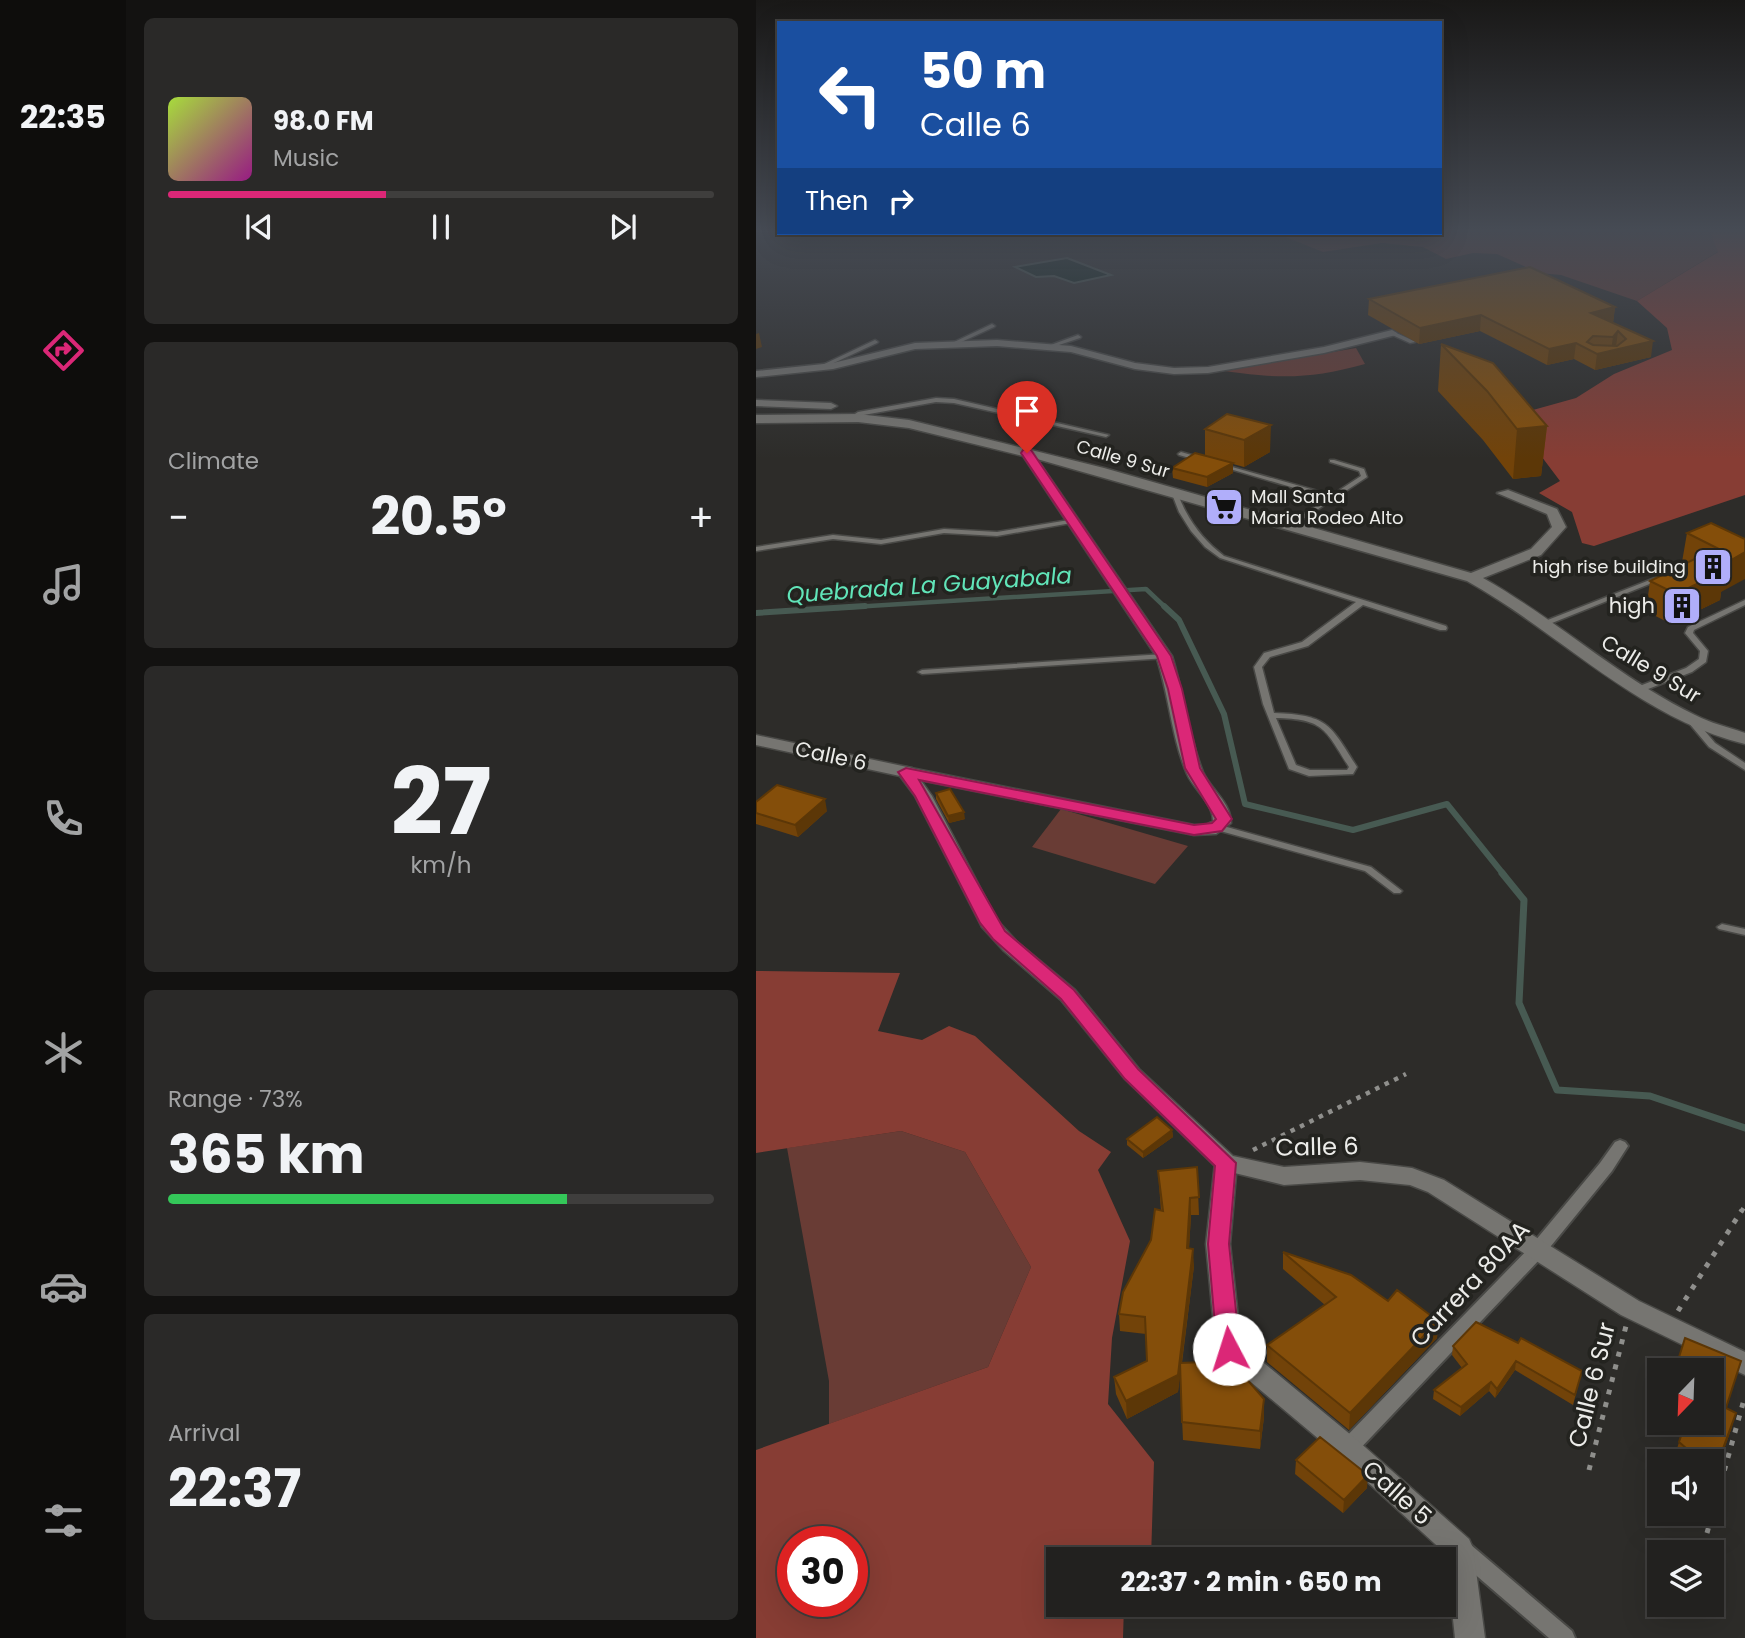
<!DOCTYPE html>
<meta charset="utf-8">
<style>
body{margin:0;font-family:Poppins,sans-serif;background:#2a2928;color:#f1f3f6;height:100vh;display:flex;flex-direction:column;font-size:26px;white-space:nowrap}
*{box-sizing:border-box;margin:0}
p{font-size:23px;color:#a2a3a4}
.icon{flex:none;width:38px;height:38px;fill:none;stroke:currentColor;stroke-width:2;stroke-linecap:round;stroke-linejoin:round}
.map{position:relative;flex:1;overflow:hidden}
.drawer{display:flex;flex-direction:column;gap:18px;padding:18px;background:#131211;width:630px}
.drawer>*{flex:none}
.hud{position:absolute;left:21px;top:21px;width:665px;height:214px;border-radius:0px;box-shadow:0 7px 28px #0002,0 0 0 2px #3f3e3d;background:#1a4fa0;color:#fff;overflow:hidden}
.needle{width:46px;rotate:203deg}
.tools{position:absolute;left:891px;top:1358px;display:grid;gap:14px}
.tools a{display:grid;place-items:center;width:77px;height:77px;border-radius:0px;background:#22211f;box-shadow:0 7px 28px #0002,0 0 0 2px #3f3e3d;font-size:35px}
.speed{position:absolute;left:21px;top:1526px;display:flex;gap:14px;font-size:35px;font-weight:700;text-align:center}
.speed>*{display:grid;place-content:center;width:91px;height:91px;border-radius:50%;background:#22211f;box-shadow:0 7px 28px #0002,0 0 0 2px #3f3e3d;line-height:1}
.speed .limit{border:10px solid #d22;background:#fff;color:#111}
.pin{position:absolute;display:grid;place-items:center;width:60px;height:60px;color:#fff;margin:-72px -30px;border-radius:50% 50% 50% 0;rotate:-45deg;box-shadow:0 0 7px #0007}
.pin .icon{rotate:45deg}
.me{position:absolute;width:77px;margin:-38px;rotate:355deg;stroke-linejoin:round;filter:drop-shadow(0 0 5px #0008)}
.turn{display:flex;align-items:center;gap:24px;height:147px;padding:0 28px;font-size:32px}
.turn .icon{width:91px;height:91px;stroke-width:2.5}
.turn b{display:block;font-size:49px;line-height:60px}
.then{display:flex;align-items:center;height:66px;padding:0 28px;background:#0003;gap:14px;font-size:26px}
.big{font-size:52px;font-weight:700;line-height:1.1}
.drawer .widget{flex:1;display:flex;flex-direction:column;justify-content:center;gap:10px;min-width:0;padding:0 24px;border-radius:10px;background:#2a2928}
.drawer .dial{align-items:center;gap:0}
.dial b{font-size:91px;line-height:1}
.song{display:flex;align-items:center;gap:21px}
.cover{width:84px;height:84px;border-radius:10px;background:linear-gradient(135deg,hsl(80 70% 55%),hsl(310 70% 35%))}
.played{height:7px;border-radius:4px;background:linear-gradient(90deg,#db2777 40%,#3f3e3d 40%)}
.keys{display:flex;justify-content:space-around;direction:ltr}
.heat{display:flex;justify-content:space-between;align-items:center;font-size:38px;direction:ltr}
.charge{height:10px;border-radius:5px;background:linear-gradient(90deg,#34c759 73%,#3f3e3d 0)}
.trip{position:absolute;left:290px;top:1547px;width:410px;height:70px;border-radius:0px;background:#22211f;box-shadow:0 7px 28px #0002,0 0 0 2px #3f3e3d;font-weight:700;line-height:70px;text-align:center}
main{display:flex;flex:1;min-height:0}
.tab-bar{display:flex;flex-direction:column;width:126px;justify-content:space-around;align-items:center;background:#0e0d0c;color:#a2a3a4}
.tab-bar .icon{width:49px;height:49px}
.tab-bar .selected{color:#db2777}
.tab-bar b{font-size:32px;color:#f1f3f6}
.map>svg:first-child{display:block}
.green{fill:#693c35}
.forest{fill:#873d34;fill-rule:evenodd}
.water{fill:#001b12;stroke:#475a52;stroke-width:2}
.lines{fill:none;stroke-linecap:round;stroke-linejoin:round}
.stream-far2{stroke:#475a52;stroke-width:4.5}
.stream-far1{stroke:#475a52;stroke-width:6}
.stream{stroke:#475a52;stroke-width:7}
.service-casing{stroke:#494946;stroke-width:3}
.pedestrian-casing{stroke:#494946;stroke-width:4}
.minor-casing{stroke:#494946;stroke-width:3}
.tertiary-casing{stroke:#494946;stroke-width:3}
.path-far1{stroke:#8f8f8c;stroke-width:4.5;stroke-dasharray:4.5 6;stroke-linecap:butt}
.path{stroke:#8f8f8c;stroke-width:5;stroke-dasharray:5 8;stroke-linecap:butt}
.service{fill:#767571;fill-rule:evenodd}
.pedestrian{fill:#767571;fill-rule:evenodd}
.minor{fill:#767571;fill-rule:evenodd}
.tertiary{fill:#767571;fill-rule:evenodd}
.wall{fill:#724309}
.shaded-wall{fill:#5c3707}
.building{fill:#844e0a;stroke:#5c3707;stroke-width:2;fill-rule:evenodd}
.route{fill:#db2777;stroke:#8e194d;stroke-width:2}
.labels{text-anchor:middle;stroke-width:7;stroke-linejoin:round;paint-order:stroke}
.far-street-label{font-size:18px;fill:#ecece9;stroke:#23231f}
.far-poi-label{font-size:18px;fill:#ecece9;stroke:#23231f;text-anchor:start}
.poi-label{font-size:21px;fill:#ecece9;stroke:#23231f;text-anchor:end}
.street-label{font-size:21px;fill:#ecece9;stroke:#23231f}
.water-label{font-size:23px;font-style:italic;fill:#61e5b9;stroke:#23231f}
.near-street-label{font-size:24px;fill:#ecece9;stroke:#23231f}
</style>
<main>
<nav class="tab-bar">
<b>22:35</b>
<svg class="icon selected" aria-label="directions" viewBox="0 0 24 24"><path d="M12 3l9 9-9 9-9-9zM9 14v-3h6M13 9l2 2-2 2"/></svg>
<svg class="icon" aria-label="music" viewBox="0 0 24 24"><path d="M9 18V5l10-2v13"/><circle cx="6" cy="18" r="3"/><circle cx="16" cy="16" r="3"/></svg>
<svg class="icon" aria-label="phone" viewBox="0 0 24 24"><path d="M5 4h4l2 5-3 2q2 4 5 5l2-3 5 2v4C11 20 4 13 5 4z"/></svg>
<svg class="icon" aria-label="climate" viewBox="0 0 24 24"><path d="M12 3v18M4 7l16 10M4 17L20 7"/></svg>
<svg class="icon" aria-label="car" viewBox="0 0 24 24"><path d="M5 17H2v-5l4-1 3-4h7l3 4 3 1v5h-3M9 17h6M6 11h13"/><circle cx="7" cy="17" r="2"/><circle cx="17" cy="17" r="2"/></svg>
<svg class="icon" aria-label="filters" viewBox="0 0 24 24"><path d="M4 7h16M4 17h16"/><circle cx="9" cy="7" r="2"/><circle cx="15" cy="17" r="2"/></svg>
</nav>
<section class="drawer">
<div class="widget">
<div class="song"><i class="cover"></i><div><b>98.0 FM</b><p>Music</p></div></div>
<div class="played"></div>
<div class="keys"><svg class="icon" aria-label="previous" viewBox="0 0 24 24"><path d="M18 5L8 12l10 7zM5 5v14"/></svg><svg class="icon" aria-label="pause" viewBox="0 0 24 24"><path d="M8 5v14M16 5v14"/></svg><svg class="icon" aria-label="next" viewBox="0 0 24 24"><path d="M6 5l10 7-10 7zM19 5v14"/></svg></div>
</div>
<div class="widget"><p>Climate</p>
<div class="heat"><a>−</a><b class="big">20.5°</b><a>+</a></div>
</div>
<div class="widget dial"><b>27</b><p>km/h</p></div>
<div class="widget"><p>Range · 73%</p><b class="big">365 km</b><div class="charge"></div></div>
<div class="widget"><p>Arrival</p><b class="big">22:37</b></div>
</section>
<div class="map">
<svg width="989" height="1638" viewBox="0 0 989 1638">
<rect width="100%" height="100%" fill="#2d2c29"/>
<!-- green -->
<path class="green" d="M684,229h269l10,22 -82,50 -76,-26 -22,-2 -42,-19 -24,-1 -27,6 -23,-12 -41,-4 -59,9 -40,-16 28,-3h129z
M600,348l9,16c-54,15 -85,15 -140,7z
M305,809l127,37 -33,38 -123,-37z
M145,1131l64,21 66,115 -43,100 -159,57v-43l-42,-233z"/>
<!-- forest -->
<path class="forest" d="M953,229h36v266l-151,51 -12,-3 -10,-31 -33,-19 21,-12 -49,-65 65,-18 38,-24 58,-24 -5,-22 -30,-27 81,-49z
M0,971l144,2 -22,58 44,9 27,-14 26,10 104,95 32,21 -13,18 32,71 -18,97 -4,66 46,58 -3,97h-92v46h65l-1,33h-367v-188l232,-83 43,-100 -66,-115 -64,-21 -145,22zM37,1542h59v59h-59z"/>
<!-- water -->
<path class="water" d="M311,258l44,17 -37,8 -20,-7 -18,1 -21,-10z"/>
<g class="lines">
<!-- stream-far2 -->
<path class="stream-far2" d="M81,608l309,-19 20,19"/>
<!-- stream-far1 -->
<path class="stream-far1" d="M408,606l15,14 45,94 21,90 108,26 94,-26 57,71
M0,613l109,-7"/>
<!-- stream -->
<path class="stream" d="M746,873l22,27 -5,103 38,87 93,6 95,32"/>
<!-- service casing -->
<g class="service-casing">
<path id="service" d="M236,324l3,2 -1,1 -37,17 -5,-1z
M636,331l22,10 1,1 -5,1 -20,-9 -1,-1z
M322,335l3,2 -1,1 -27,9 -5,-1z
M119,340l3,2 -1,1 -54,25 -5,-1z
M180,398l18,1 155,36 -3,2 -152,-34 -18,-1 -78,14 -3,-2 3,-2z
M425,452l21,6 1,1 -3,2 -21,-6 -1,-1z
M574,460h4l30,9 3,8 -76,50 -2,-1v-2l39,-26 -108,-32 5,-1 107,30 29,-19 -2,-5 -29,-9z
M419,492c5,5 7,13 11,20 9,17 22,32 38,44l222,70 1,2 -1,2h-6l-77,-25 -55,41 -38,11 -8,10 12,46c54,2 56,11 83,54l-4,7 -44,2 -20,-7 -26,-65 -9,-37 10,-14 38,-11 54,-40 -136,-44 -15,-11 -14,-16 -12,-19 -7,-18zM520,718c48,1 49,11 73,49l-2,3h-37l-14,-5z
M319,519l2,1v2l-80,14 -53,-3 -63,11 -48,-5 -77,12v-4l77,-12 48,5 63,-11 53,3z
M904,576l2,1v2l-115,46h-3l-4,-2z
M989,600v5l-51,25 -1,3 15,18 -2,11 -14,10 -49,19h-6l-1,-2 1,-2 49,-19 13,-9 1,-8 -15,-18 3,-6z
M408,654l4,2 -1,2 -245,16 -4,-2 4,-2z
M932,718h6l21,25 30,20v7l-36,-23 -21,-25 -1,-2z
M460,824l155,43 31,24 -2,2h-6l-29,-22 -152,-42 -1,-2 1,-2z
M966,924l23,5v6l-26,-6 -2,-2z"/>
</g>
<!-- pedestrian casing -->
<g class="pedestrian-casing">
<path id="pedestrian" d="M864,1140l5,2 3,4 -16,25 -70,86 -187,197 -7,2 -7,-2 -2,-6 2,-6 189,-195 70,-84 15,-21z
M708,1543l7,2 101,86 3,7h-26l-92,-79 -3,-7 3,-7z"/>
</g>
<!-- minor casing -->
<g class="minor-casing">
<path id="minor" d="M636,330l5,3 -1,2 -72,18 -116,20 -34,1 -39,-5 -64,-17 -74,-6 -82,3 -82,20 -77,8v-6l77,-8 82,-20 82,-3 74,6 64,17 39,5 34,-1 116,-20z
M0,400l75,3 6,3 -6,3 -75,-3z
M102,414l51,6 195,48 367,105 60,-24 21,-22 -5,-13 -50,-21 11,-3 49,19 9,18 -25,28 -58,23c73,41 136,100 212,137 15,8 33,12 50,18v11c-106,-26 -185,-111 -278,-163l-430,-122 135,197c12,38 16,79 31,116 8,18 28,30 28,51l-15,11 -22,1 -294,-59 -2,-4 2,-4 6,-1 288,58h12l7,-4c0,-18 -19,-31 -26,-47 -16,-37 -18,-80 -31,-118l-133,-200 -114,-28 -51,-6 -102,1v-8z
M470,1155l8,2 3,6 -7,81 11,100 116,96 112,99 4,9 12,90h-30l-9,-84 -107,-98 -119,-100 -4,-7 -10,-105 9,-81 3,-6z"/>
</g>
<!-- tertiary casing -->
<g class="tertiary-casing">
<path id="tertiary" d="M0,735l156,33 20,28 65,124 20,22 58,48 64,79 94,87 51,11 76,-5 27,3 25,3 32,12 195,121 106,51v23l-124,-60 -193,-123 -18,-7 -50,-5 -76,5 -66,-16 -93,-90 -64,-79 -58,-50 -21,-23 -67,-131 -15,-20 -144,-31z"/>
</g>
<!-- path-far1 -->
<path class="path-far1" d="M497,1150l153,-76
M985,1212l4,-6"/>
<!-- path -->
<path class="path" d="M922,1311l64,-101
M833,1470l37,-144
M951,1533l38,-137"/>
<!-- service -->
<use href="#service" class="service"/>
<!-- pedestrian -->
<use href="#pedestrian" class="pedestrian"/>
<!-- minor -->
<use href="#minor" class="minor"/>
<!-- tertiary -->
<use href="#tertiary" class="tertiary"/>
</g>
<!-- wall -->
<path class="wall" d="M613,299l246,8 -2,16 38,34 -56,13 -21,-11 -27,6 -67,-34 -61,13 -51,-29z
M685,344l106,82 -6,50 -28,3 -30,-39 -45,-49z
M471,414l43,38 -26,15 -11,-3v9l-26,14 -34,-9 -1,-10 33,-13v-26z
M931,533l58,6 -24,53 -1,8 -49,24 -25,-13 4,-30 35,-17 -3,-2z
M180,793l29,26 -16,4 -13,-24z
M0,802l71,9 -29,26 -42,-13z
M416,1130l1,7 -30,21 -16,-13v-6z
M441,1167l2,48h-8l-2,33 5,18 -12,97 82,54 -4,32 -77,-9 -3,-66 -2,18 -51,27 -11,-25 -2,-17 33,-16 -1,-27 -26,-3 -1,-17 32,-74 10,-29 -3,-40z
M527,1252l105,49 50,20 -1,17 -88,92 -82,-68v-17l58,-40 -42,-36z
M762,1343l64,28 -9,34 -58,-35 -20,28 -6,-7 -29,25 -27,-17 1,-9 28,-22 -10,-13 1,-9z
M985,1361l-15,47 6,19 -20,56v-22h-30l-7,-5 4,-14 16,-16z
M540,1460l71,28 -24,25 -48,-39z"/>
<!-- shaded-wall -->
<path class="shaded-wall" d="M859,307l-2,16 -22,-10z
M725,315l-1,16 -61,13 1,-16z
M862,331l-2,16 37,-6 -2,16 -56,13 2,-16 14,-3 2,-14z
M3,333l3,14 -6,2v-15z
M820,343l-2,16 -27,6 2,-16z
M515,425l-1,27 -26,15v-27z
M791,426l-6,50 -28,3 4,-50z
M477,463v10l-26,14v-10z
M989,552v27l-24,13 -1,8 -49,24 5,-30 43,-27z
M69,799l2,12 -29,26 -3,-12z
M208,812l1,7 -16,4 -1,-7z
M416,1130l1,7 -30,21v-6z
M434,1198l1,17 -3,51 -1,-18z
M437,1249l1,17 -16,126 -51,27 -1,-18 52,-26z
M682,1321l-1,17 -88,92 1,-17z
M760,1361l-1,9 -20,28 2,-9z
M735,1382l-2,9 -29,25 1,-9z
M508,1399v18l-4,32v-18z
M980,1413l-4,14 -20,56 2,-10z
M612,1475l-1,13 -24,25 1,-13z"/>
<!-- building -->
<path class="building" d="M774,267l85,40 -24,6 62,28 -56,13 -21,-11 -27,6 -68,-34 -61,13 -51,-29zM862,331l8,8 -9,7 -24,-1 -6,-3 6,-6 20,1z
M685,344l52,19 54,63 -30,3 -30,-38z
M471,414l44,11 -27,15 -39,-11z
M439,453l38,10 -26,14 -35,-9z
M955,523l34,16v13l-26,15 7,3 -50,24 -26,-13 67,-33 -30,-15z
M21,785l48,14 -30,26 -39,-12v-11z
M194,789l14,23 -16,4 -12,-23z
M401,1117l15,13 -29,22 -16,-13z
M441,1167l2,30 -9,1 -3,50 6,1 -15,126 -52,26 -12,-24 33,-16 -2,-44 -26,-3 4,-22 28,-52 4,-31 8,2 -5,-40z
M527,1252l68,23 37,26 9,-11 41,31 -88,92 -83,-68 69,-48z
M720,1322l42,21 3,-5 61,33 -7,24 -59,-34 -19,28 -6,-7 -30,25 -27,-17 33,-26 -14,-18z
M929,1338l56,23 -15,47 10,5 -22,60 -2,-2v-10h-11l-22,-19 6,-18 10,2 1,-3h16v-53h-37z
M475,1361l33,38 -4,32 -78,-9 -2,-59z
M564,1437l48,38 -24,25 -48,-40z"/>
<!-- sky -->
<linearGradient id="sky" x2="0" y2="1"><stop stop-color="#191817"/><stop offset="0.5" stop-color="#464b54"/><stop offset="1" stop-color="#464b54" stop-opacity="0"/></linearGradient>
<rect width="989" height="459" fill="url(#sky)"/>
<!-- route -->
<path class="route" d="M267,450h8l140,206 11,33 18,79 32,51 -10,12 -28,4 -275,-55 86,151 69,59 64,79 98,94 -7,81 11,105 -3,7 -8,3 -8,-3 -4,-7 -9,-105 7,-78 -90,-87 -64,-80 -68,-60 -13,-16 -65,-127 -17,-24 8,-4 288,57 18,-2 4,-4 -31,-51 -17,-79 -11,-33 -136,-203z"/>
<!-- icons -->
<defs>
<g id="supermarket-square" transform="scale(2.0125)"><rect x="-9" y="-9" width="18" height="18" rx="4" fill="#b0aefa" stroke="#23231f"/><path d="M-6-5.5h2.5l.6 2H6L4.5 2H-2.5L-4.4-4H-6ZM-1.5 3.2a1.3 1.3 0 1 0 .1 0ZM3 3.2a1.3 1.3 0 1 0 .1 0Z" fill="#111"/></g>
<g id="building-square" transform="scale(2.0125)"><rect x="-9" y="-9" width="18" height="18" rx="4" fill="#b0aefa" stroke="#23231f"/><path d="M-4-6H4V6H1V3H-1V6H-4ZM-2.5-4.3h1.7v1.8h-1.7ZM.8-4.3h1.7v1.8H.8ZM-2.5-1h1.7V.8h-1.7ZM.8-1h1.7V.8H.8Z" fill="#111"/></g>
</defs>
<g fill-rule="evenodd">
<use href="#supermarket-square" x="468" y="507"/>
<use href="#building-square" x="957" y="567"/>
<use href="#building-square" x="926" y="606"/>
</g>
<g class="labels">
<!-- far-street labels -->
<g class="far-street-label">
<text transform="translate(367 459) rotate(16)" y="6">Calle 9 Sur</text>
</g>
<!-- far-poi labels -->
<g class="far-poi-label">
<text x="495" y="503">Mall Santa<tspan x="495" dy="21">Maria Rodeo Alto</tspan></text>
<text x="930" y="573" text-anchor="end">high rise building</text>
</g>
<!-- poi labels -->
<g class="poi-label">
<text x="899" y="613">high</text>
</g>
<!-- street labels -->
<g class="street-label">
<text transform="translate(895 669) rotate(31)" y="7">Calle 9 Sur</text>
<text transform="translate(75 756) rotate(12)" y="7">Calle 6</text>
</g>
<!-- water labels -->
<g class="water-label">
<text transform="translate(173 585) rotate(-4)" y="8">Quebrada La Guayabala</text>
</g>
<!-- near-street labels -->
<g class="near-street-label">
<text transform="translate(561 1147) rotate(-1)" y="8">Calle 6</text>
<text transform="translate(714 1284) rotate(-47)" y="8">Carrera 80AA</text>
<text transform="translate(836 1385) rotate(-76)" y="8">Calle 6 Sur</text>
<text transform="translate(641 1493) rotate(42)" y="8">Calle 5</text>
</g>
</g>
</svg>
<div class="tools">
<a><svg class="needle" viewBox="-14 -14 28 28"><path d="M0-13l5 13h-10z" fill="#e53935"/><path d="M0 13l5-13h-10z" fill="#a2a3a4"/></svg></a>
<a><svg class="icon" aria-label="sound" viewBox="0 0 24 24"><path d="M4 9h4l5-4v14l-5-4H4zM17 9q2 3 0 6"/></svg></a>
<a><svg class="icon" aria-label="layers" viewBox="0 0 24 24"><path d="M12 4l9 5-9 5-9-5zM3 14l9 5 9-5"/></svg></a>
</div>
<div class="speed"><div class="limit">30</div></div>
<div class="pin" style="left:271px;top:453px;background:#d93025"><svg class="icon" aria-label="arrive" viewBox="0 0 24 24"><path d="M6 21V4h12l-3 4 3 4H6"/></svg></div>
<svg class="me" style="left:473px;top:1349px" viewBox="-20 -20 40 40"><circle r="19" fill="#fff"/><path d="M0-13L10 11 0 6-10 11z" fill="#db2777"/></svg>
<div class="trip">22:37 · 2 min · 650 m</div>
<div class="hud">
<div class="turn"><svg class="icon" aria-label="left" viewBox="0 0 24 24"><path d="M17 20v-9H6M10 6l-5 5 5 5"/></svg><div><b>50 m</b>Calle 6</div></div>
<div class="then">Then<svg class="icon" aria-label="right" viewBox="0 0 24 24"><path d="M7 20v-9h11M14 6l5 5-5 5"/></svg></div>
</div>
</div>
</main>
